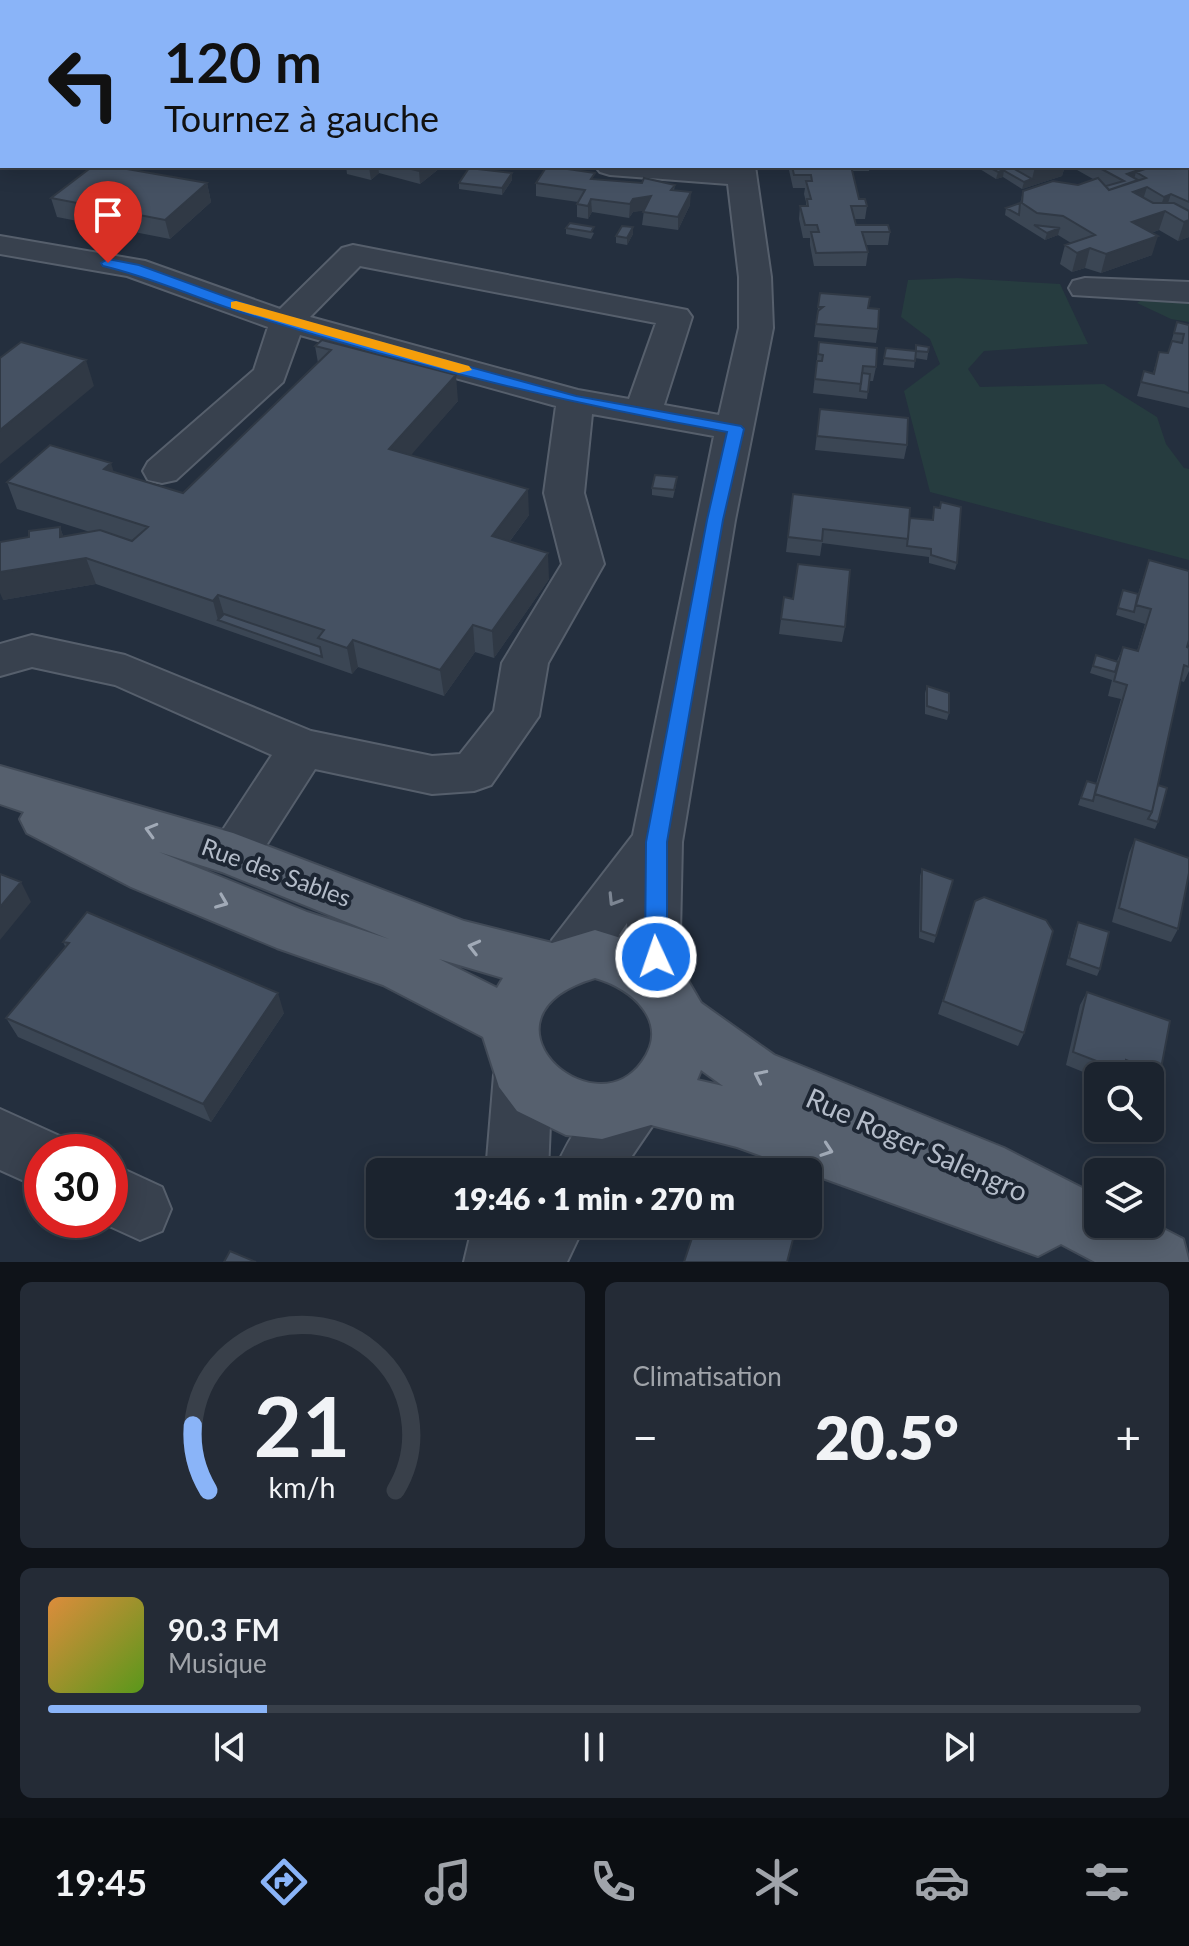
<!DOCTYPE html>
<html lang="fr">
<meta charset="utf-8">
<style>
body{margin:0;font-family:Lato,sans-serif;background:#242b36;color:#f1f3f6;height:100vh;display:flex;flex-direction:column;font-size:30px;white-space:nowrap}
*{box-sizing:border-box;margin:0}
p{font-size:26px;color:#a0a4aa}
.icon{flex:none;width:44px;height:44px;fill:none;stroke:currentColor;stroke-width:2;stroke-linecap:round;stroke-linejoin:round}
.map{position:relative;height:1262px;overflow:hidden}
.side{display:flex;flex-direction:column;gap:20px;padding:20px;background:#0f1319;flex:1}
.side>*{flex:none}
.guide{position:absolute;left:0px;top:0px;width:1190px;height:168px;box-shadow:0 4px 20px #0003,0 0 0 2px #39404a;background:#8ab4f8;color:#111;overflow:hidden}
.tools{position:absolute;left:1084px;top:1062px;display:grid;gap:16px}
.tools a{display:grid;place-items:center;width:80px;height:80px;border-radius:12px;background:#1b232e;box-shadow:0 4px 20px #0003,0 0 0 2px #39404a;font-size:40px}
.speed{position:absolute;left:24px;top:1134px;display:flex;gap:16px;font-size:40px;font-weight:700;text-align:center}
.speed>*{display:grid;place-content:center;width:104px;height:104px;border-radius:50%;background:#1b232e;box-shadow:0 4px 20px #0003,0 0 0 2px #39404a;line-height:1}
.speed .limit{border:12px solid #d22;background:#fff;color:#111}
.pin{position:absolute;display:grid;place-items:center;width:68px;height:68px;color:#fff;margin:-82px -34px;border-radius:50% 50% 50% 0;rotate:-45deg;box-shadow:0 0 8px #0007}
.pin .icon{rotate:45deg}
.me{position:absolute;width:88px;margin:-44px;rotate:357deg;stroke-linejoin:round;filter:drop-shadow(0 0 6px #0008)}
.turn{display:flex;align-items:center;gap:28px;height:168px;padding:0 32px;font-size:36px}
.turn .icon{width:104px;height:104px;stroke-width:2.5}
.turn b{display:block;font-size:56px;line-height:68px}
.big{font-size:60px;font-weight:800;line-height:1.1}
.side .widget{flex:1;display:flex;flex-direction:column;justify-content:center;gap:12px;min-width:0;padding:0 28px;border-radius:12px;background:#242b36}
.side .dial{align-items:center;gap:0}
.dial svg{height:208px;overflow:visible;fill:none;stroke:#39404a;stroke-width:7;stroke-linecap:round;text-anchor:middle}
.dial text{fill:#f1f3f6;stroke:none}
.song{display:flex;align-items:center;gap:24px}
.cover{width:96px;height:96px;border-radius:12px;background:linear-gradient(135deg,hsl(30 70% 55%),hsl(90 70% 35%))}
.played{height:8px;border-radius:4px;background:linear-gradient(90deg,#8ab4f8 20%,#39404a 20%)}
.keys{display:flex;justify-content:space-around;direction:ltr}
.heat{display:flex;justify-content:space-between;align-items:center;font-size:44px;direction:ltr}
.side .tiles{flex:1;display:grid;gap:20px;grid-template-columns:1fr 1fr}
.widget:last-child{grid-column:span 2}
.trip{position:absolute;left:366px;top:1158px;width:456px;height:80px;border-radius:12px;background:#1b232e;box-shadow:0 4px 20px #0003,0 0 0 2px #39404a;font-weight:800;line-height:80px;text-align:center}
.menu{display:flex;height:128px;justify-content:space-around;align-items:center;background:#0b0e12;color:#a0a4aa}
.menu .icon{width:56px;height:56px}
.menu .active{color:#8ab4f8}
.menu b{font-size:36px;color:#f1f3f6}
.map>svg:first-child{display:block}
.green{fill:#263c3f}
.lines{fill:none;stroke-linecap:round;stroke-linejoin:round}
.minor-casing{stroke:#565f6c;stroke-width:4}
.major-casing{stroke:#414a57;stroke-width:4}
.minor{fill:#38414e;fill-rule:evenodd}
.major{fill:#56606e;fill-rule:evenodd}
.wall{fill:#3b4654}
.shaded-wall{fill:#303945}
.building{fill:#455162;stroke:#303945;stroke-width:2}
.oneway{stroke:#a1aab7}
.oneway2{stroke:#7c8592}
.route{fill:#1a73e8;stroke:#114b97;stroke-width:2}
.slow{fill:#f59e0b}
.labels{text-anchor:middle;stroke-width:8;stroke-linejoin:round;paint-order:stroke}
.street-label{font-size:24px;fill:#b4bcc9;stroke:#1d2633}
.near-street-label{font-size:28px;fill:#b4bcc9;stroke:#1d2633}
</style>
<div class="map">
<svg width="1189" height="1262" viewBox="0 0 1189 1262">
<rect width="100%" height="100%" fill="#242f3e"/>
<!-- green -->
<path class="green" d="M957,278l103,6 28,60 -104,7 -16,18 12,18 124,-3 53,33 9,27 18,24 5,1v91l-259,-68 -26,-101 36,-27 -10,-25 -29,-22 7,-37z
M1151,293l38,5v24l-18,-3 -34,-16z"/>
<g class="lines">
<!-- minor casing -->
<g class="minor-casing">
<path id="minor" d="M94,0h25l2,2h-25z
M366,0h25l2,2h-25z
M741,0h24l-25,2z
M1035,0h31l2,2h-31z
M1188,11h1v14h-1z
M1188,42h1v16h-1z
M595,166h160l16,111 2,51 -38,192 -53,322 -2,92 7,46 -8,17 -20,8 -20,-8 -8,-17 -4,-57c-23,32 -32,66 -75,51l-8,-17 8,-17 81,-105 81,-399 -122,-22 -8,79 20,71 -56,99 -9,53 -48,69 -17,6 -42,3 -117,-25 -64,100 -18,6 -18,-6 -8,-15 65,-99 -157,-70 -83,-18 -32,9v-32l32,-9 93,20 186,76 121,25 28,-2 34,-43 8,-48 60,-99 -18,-71 12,-87 -256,-71 -17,47 -107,98 -14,3 -14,-3 -5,-9 5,-9 106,-92 14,-43 -141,-51 -127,-22v-18l145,25 135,48 62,-61 11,-3 334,65 5,7 -28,88 55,10 20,-87v-51l-11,-93 -118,-9 -10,-3zM360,266l296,57 -27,76 -51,-9 -268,-73z
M1085,278l104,4v20l-116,-7 -4,-7 4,-7z
M523,1048l21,8 8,19 -4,97h-62l8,-97 8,-19z
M632,1077l21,8 9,20 -9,20 -32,47h-67c15,-35 42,-81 78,-95z
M0,1109l64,29 6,14h-28v37l-42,-19z
M110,1163l52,24 9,22 -9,22 -22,9 -44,-20h14z
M473,1224h112l-18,38h-103z"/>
</g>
<!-- major casing -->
<g class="major-casing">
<path id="major" d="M0,766l233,67 231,88 88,22 43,-13 58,18 27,19 21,36 73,52 230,93 94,48v28l52,-2 33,17 6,23h-94l-34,-18 -23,12 -301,-109 -86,-22 -49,14 -36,-4 -49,-24 -18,-24 -16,-50 -100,-52 -106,-37 -146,-61 -104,-54 -7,-14 4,-7 -24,-8zM159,852l63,20 167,67 -82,-27zM439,959l64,19 -6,10zM595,978c37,10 76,44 47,84 -50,70 -176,-46 -47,-84zM701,1070l22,16 -26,-6z"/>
</g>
<!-- minor -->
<use href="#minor" class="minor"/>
<!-- major -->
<use href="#major" class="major"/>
</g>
<!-- wall -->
<path class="wall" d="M801,0h52l-1,2h-52z
M883,0h68l-2,2h-61z
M1189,72v165l-11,4 -19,-11 -8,3 1,22 -51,18 -16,-5 -13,4 -12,-8 5,-19 6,-2 -13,-8 -13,5 -40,-25 1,-7 14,-4 3,-13 55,-6 15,-6 -23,-13h43l3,2 72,-2z
M2,88v40l-2,-2v-37z
M346,166h94v2l-20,16 -41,-11 -8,7 -24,-6z
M789,166h81l-1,5h-17l7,28 8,7 -2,13h-11l2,6 34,7 -2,13h-22l2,7 -2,14h-52l-4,-21v-7h-7l-4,-19 1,-13h6v-4l-2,-8 1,-6h-12l-4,-18z
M975,166h90l-3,10 -40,13 -19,-12 -7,2z
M512,180l-10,15 -43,-6v-6z
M595,180l80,5 -1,5 16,15 -12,25 -36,-5 2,-15 -11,2 -4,6 -37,-6 -4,7 -11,-2v-13l1,-2 -42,-6v-13z
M207,183l4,19 -41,37 -113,-22 -6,-19z
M570,223l24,10 -3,6 -25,-5v-6z
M633,227v7l-6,11 -11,-2v-7z
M820,293l48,15 10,21 -2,14 -62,-6z
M1177,322l12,3v83l-52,-12 7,-25 9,2 6,-21 9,1z
M322,340l136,61 -48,54 119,60 -19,26 39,38 -55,79 -19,-6 -31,44 -86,-29 -6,7 -256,-90 -93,16 26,-63 31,-10 3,9 27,-4 -73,-23 -10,-27 107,-10 69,21 135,-130 -3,-17z
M819,342l57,25 -3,14h-4l-2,18 -54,-6z
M916,345l13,2 -2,13 -12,-2 -1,10 -31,-3 3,-17 29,3z
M820,409l87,36 -3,14 -89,-9z
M676,485l-3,13 -21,-3v-7z
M793,494l117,24 22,2 2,-13 23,56 -2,7 -26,-7v-6l-107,-14 -2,13 -34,-4z
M1149,560l40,107v4l-5,11 -3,-1 -23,104v37l-3,7 -77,-24 9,-24 9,3 25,-85 -13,-3 4,-16 -22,-7 6,-18 21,6 6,-14 14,4 8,-27 -29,-9 7,-25 15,4z
M784,597l9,2 52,28 -3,15 -63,-8z
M927,686l22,27 -2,7 -22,-6v-21z
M1135,839l43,90 -7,13 -59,-20 17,-69z
M922,869l31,11 -19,63 -15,-5 1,-62z
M975,901l49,132 -6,13 -80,-32z
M1078,922l22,47 -3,7 -31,-11 9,-36z
M63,942l221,71 -73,109 -193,-85 -12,-19 60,-70z
M1087,992l73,82 -4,6 -2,10 -4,7v-21h-52v2l-32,-13 14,-60z"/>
<!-- shaded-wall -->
<path class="shaded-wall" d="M46,0h23v2h-33z
M156,0h13l1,2h-13z
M920,0h31l-2,2h-29z
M371,166h7l1,7 -8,7 -2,-13z
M426,166h14v2l-20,16 -1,-13z
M1040,166h25l-3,10 -40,13 2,-7 8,-3 3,-12z
M1150,166h19l-33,6 -3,11 -6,-9z
M1004,170l-1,7 -7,2 2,-7z
M512,173v7l-10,15v-7z
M207,183l4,19 -41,37 -5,-19z
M1147,187l-6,19 -33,-10z
M691,192l-1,13 -12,25v-13z
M1171,194l-12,36 -32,11 5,-19 26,-9 6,-16z
M651,196v14l-18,2 -4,6 1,-14 3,-5z
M591,199l1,13 -4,7v-13z
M1189,220v17l-11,4 6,-19z
M633,227v7l-6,11v-7z
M1060,228l-2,7 -13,5 2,-7z
M1158,236l-6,19 -51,18 5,-19z
M1090,248l-5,20 -13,4 5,-19z
M86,360l8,26 -94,78v-34z
M456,375l2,26 -65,75 -4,-27z
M111,463l8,26 -15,-20z
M528,489l1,26 -35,47 -2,-26z
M60,527l9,26 17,5 10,26 -93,16 -3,-7v-21l60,-35z
M548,553l1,26 -55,79 -2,-27z
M218,595l8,26 -8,-1 -5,-19z
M473,625l2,27 -31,44 -4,-26z
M353,640l5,27 -6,7 -5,-26z
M21,882l10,20 -31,38v-33z
M278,993l6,20 -73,109 -8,-18z"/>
<!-- building -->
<path class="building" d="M23,0h23l-10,2h-12z
M174,0h39l-7,2h-37l6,-1z
M247,0h16l3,2h-28z
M299,0h37l3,2h-36z
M441,0h28l3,2h-27z
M664,0h39l-1,2h-40z
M1188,87l1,1 -1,53z
M2,88v28l-2,-2v-25z
M1188,149h1v53l-18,-8 -7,3 -17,-10 -14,5 20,11h21l15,8v9l-5,2 -19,-11 -33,11 26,14 -52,18 -16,-6 -13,5 -12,-8 30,-10 -32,-19 -26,-3 -15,-10 1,-12 30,-10 25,4 20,-7 11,12 37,-12 -10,-6 18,-6h34z
M93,166h17l97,17 -42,37 -114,-22z
M399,166h27l-7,5z
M547,166l48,7 -4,6 51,4 2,-5 31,7 -4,5 20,2 -13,25 -35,-5 8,-16 -18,3 -3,5 -39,-5 -3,7 -11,-2 8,-14 -49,-7z
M792,166h59l8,33h6l2,7h-16l5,19h32l2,7h-28l6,20 -52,1 -5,-21h8l-2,-7h-12l-5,-19h8l-1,-7h4l-5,-18h6l-1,-6h-17z
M987,166h10l7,4 -6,2z
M1096,166h17l3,2 6,-2h28l-23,8 11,6 -29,10 -3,-4 18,-5z
M1011,167l21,12 -8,3 -21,-12z
M469,168l43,5 -10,15 -43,-5z
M1020,203l-1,12 -13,-7z
M570,223l24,4 -3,5 -25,-4z
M1034,225l26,3 -13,5z
M622,226l11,1 -6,11 -11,-2z
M820,293l50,4 -2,11 11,1 -1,20 -62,-5 2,-13 5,-4h-5z
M1177,322l12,3v68l-48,-11 3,-11 10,3 5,-22 9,1 4,-12 10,2 2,-9 -10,-1z
M322,340l134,35 -67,74 139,40 -36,47 56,17 -56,78 -19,-6 -33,45 -87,-30 -6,8 -29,-10 6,-8 -106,-35 -5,6 -127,-43 -86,14v-30l29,-5v-6l31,-4v10l40,-7 32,11 16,-14 -141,-45 43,-37 61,18 -7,6 79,24 148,-143 -16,-4z
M21,342l65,18 -86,70v-72z
M819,342l58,6 -1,19 -13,-1 -2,18 -46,-5 2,-18h5l1,-6 -5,-1z
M916,345l13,2 -1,5 -12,-1z
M886,348l30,3 -1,10 -31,-3z
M862,373l8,1 -2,18 -8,-1z
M820,409l88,9 -1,27 -90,-9z
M655,475l22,2 -3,13 -22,-2z
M793,494l117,14 -2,31 -85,-10 -1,12 -34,-4z
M941,502l20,5 -4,56 -26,-8v-6l-24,-3 3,-28 23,2 1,-13 6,1z
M1149,560l40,11v69l-2,7 2,1v19l-5,-2 -32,147 -57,-18 32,-109 -13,-4 9,-34 15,4 13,-42 -15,-4z
M798,564l52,6 -5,57 -64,-8 3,-22 9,2z
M1123,590l15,4 -4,18 -16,-4z
M224,614l96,33 2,10 -104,-37z
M1096,655l22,7 -3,10 -22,-6z
M927,686l22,7v20l-22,-7z
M1087,781l10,3 -4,17 -12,-3z
M1158,785l9,3 -9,34 -10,-3 4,-7z
M1135,839l54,19v15l-11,56 -59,-21z
M922,869l31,11 -17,56 -15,-5z
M0,874l21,8 -21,25z
M984,897l62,23 7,11 -29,102 -81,-32 32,-100z
M87,912l191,81 -75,111 -197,-86 63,-75 -6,-1z
M1078,922l31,10 -9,37 -31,-11z
M1087,992l83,29 -10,53 -34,-14 -1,12 -52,-20z
M1125,1067l21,9h-23l2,-4z
M1150,1078l6,2 -2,10 -4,-1z
M709,1224h88l-10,38h-103l11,-33 7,5z
M230,1251l26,11h-32z"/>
<!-- one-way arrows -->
<defs><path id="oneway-chevron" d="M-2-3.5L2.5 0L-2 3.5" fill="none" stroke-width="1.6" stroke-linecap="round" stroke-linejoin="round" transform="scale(2)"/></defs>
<g class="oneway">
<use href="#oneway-chevron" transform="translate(151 830) rotate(-164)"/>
<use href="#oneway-chevron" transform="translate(222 902) rotate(22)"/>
<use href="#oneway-chevron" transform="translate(474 947) rotate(-166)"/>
<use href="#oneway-chevron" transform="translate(760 1076) rotate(-154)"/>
<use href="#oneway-chevron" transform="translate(827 1150) rotate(19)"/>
</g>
<use class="oneway2" href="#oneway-chevron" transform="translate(614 900) rotate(122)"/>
<!-- route -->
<path class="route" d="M108,259l31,6 123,45 314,86 165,30 3,3 -21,91 -56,322v115l-3,7 -8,2 -8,-2 -3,-7 1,-115 61,-322 20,-88c-160,-29 -319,-67 -474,-116 -51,-15 -98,-38 -150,-50l-2,-3z"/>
<!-- slow -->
<path class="slow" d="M236,301l233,65 3,4 -13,3 -228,-65v-6z"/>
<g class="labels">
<!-- street labels -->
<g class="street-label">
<text transform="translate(276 873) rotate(20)" y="8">Rue des Sables</text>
</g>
<!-- near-street labels -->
<g class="near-street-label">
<text transform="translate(917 1145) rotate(24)" y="10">Rue Roger Salengro</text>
</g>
</g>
</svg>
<div class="tools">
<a><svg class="icon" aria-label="search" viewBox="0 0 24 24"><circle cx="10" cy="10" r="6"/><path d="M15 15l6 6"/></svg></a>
<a><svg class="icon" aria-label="layers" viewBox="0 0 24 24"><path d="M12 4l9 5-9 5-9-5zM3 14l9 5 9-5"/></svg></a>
</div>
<div class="speed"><div class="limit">30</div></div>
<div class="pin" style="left:108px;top:263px;background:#d93025"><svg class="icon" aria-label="arrive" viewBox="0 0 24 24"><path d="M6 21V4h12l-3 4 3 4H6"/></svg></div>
<svg class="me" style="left:656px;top:957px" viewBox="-20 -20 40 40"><circle r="17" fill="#1a73e8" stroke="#fff" stroke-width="3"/><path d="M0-11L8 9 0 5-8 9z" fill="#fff"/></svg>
<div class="trip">19:46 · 1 min · 270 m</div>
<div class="guide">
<div class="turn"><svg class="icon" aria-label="left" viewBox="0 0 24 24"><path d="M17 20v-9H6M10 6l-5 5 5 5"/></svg><div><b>120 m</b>Tournez à gauche</div></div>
</div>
</div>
<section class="side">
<div class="tiles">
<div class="widget dial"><svg viewBox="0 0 100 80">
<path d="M14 69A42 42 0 1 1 86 69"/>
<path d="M14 69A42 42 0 0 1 8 44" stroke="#8ab4f8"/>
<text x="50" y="56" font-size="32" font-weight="700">21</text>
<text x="50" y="72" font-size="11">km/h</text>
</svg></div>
<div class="widget"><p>Climatisation</p>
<div class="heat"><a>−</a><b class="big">20.5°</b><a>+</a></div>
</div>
<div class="widget">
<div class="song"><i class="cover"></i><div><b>90.3 FM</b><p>Musique</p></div></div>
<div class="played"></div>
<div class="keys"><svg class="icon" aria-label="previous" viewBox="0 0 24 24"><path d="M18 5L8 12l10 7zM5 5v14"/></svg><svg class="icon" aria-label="pause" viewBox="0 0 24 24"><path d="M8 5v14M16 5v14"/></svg><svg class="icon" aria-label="next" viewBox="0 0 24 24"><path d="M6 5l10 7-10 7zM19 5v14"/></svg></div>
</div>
</div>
</section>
<nav class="menu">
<b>19:45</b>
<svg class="icon active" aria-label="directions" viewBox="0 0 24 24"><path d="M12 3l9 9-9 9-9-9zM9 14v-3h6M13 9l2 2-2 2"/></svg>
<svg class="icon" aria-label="music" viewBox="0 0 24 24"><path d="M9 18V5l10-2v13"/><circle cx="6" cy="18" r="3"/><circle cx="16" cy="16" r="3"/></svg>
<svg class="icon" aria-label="phone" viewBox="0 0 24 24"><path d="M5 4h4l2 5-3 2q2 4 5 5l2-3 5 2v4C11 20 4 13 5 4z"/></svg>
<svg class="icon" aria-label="climate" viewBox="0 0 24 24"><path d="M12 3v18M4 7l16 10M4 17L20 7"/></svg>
<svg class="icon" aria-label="car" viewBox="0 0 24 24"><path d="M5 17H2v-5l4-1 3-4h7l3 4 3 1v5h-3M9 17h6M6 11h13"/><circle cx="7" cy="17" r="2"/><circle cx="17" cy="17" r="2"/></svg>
<svg class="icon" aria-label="filters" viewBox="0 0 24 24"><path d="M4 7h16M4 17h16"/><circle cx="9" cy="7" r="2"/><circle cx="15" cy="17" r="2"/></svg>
</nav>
